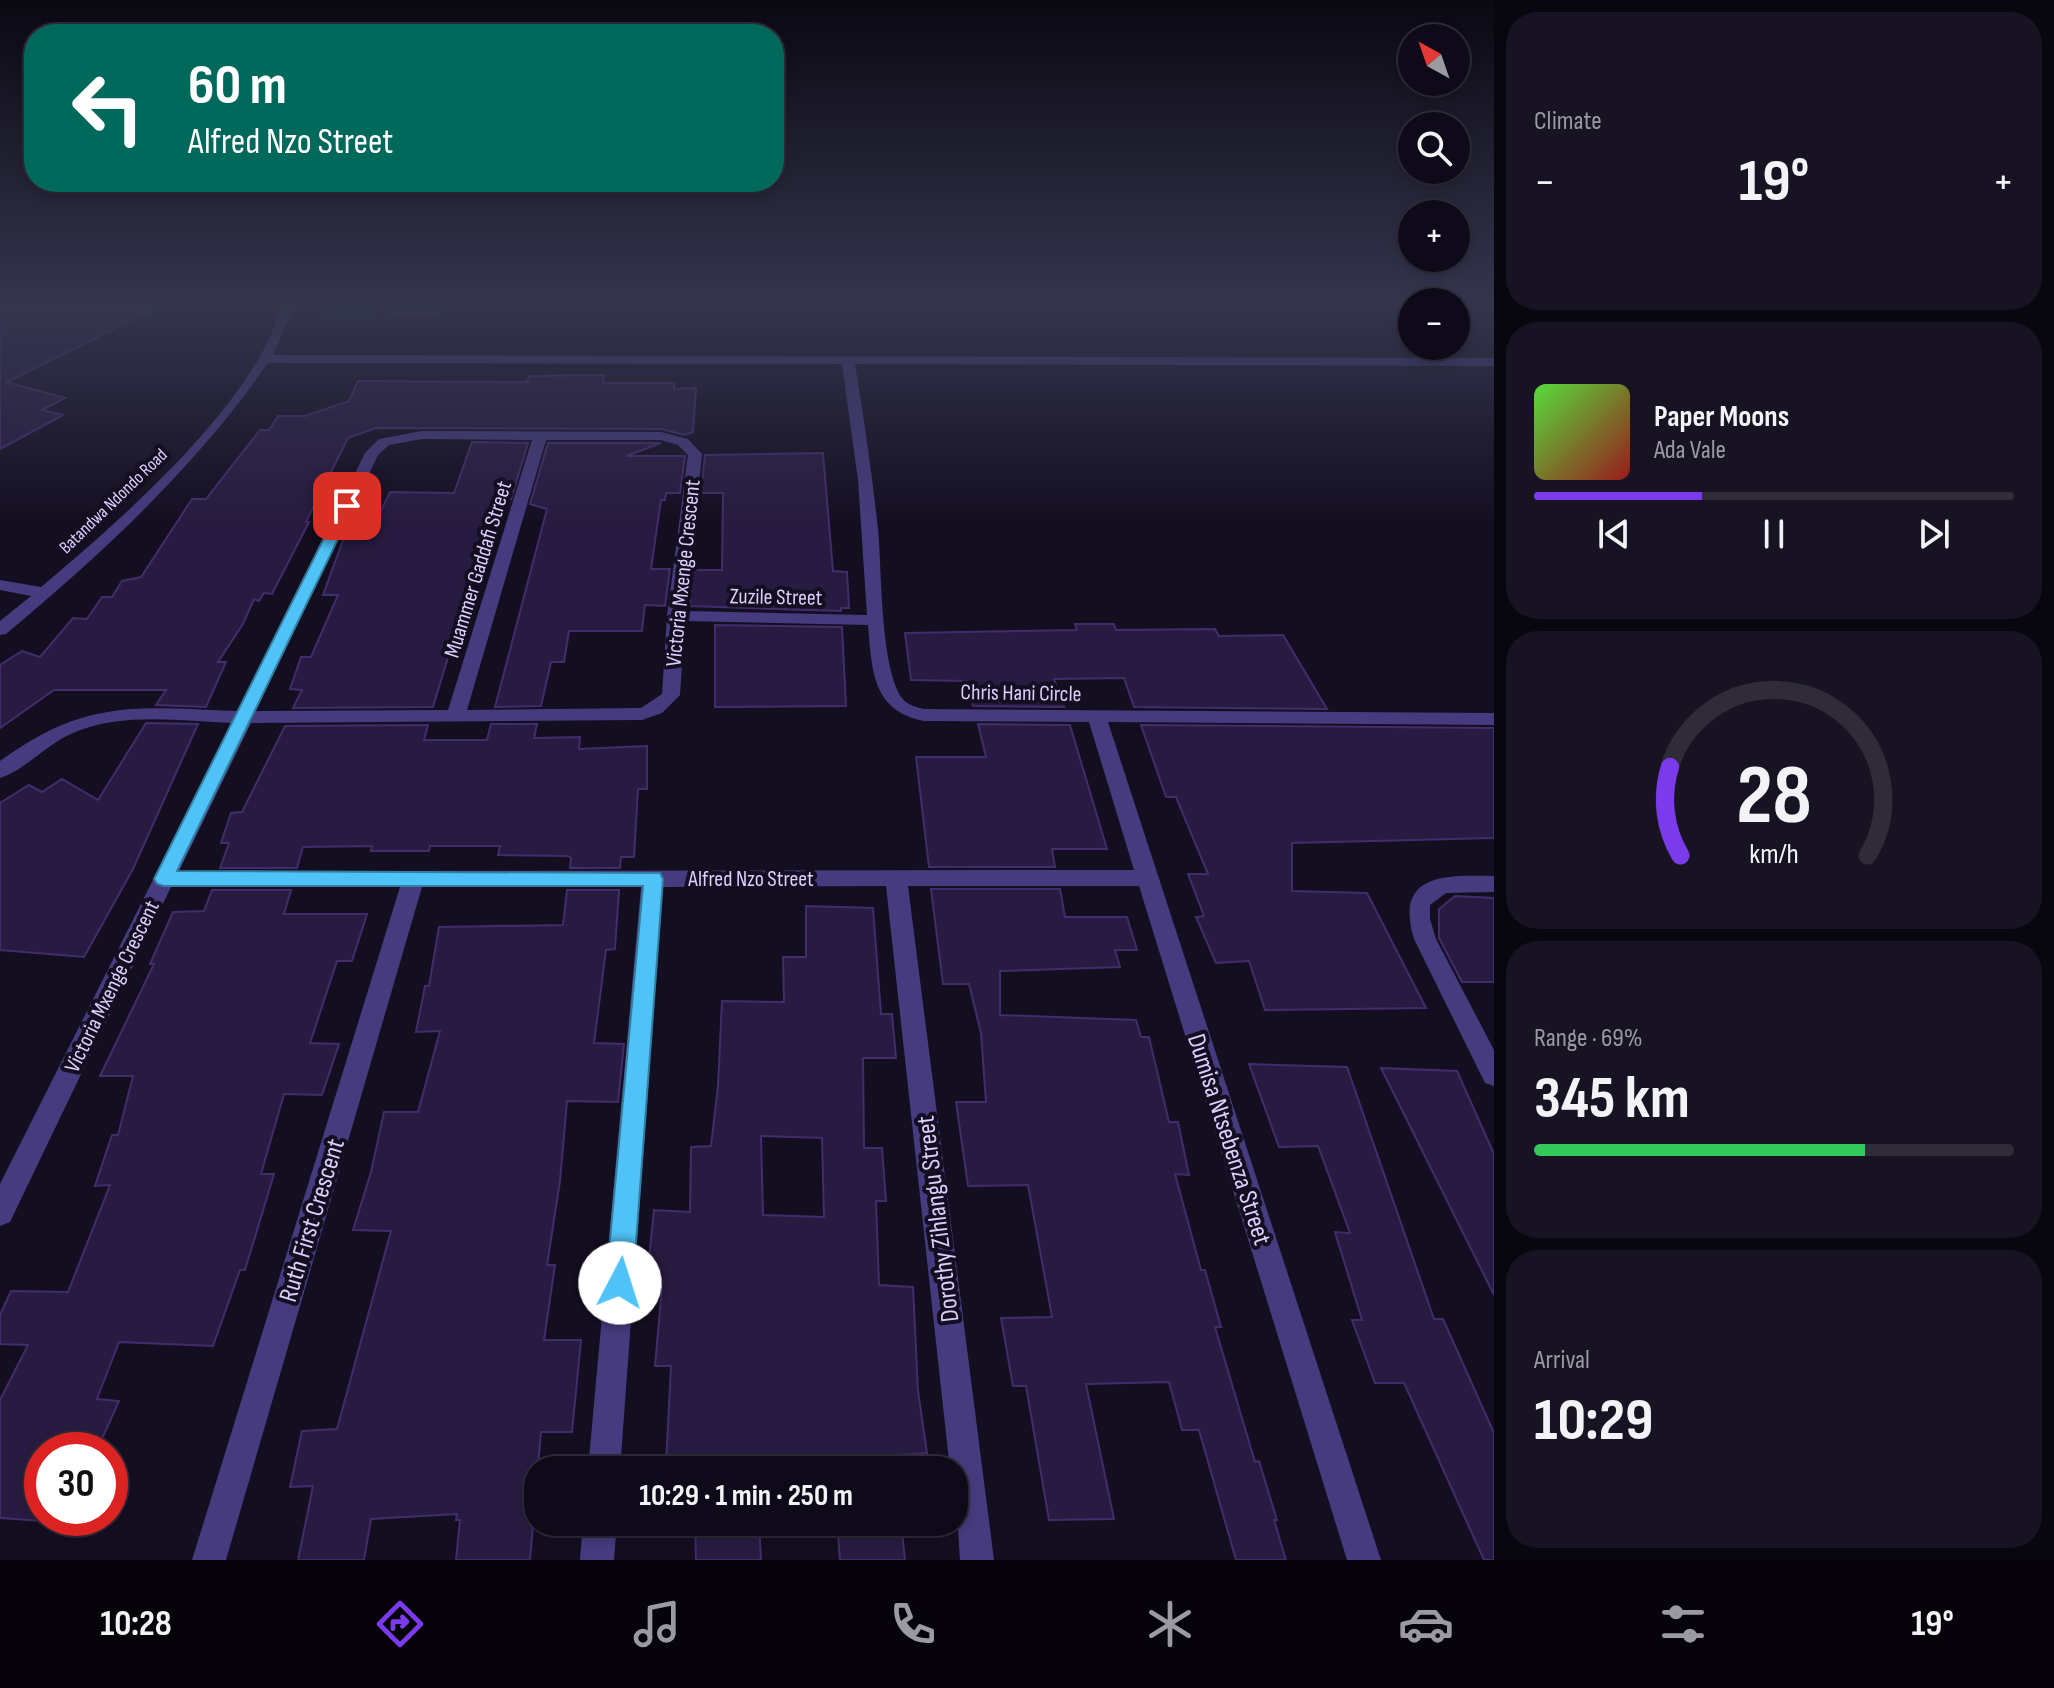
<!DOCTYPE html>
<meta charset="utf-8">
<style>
body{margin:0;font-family:"Sofia Sans Condensed",sans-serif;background:#181322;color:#f1f3f6;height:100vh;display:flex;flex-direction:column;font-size:30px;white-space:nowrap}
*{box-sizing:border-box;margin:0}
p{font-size:26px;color:#9b9aa2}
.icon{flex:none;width:44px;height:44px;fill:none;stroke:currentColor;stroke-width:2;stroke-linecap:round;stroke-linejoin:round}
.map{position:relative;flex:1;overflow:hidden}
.sheet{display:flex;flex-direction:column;gap:12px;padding:12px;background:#08060e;width:560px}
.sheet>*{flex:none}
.guide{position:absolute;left:24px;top:24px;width:760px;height:168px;border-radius:32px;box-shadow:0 4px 12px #0003,0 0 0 2px #2f2b38;background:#00695c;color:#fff;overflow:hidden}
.needle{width:52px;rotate:320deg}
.controls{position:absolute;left:1398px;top:24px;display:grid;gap:16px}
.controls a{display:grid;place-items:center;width:72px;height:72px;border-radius:50%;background:#0f0a19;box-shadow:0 4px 12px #0003,0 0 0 2px #2f2b38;font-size:40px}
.speed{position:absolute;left:24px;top:1432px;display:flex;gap:16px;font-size:40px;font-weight:700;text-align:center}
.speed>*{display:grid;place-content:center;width:104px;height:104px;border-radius:50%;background:#0f0a19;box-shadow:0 4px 12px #0003,0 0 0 2px #2f2b38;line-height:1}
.speed .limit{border:12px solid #d22;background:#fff;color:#111}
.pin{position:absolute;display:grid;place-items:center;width:68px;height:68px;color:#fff;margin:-34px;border-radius:16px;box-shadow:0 4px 12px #0006}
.me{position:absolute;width:88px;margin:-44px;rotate:5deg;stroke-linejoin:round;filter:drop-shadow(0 0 6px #0008)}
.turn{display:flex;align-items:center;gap:28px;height:168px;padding:0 32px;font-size:36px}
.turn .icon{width:104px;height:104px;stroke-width:2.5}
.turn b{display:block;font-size:56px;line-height:68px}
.big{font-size:60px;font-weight:700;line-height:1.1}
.sheet .widget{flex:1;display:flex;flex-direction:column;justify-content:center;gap:12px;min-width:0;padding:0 28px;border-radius:32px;background:#181322}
.sheet .dial{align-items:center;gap:0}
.dial svg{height:208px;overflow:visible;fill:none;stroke:#2f2b38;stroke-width:7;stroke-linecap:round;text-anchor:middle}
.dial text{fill:#f1f3f6;stroke:none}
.song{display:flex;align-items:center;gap:24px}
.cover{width:96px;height:96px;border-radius:12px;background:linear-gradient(135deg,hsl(110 70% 55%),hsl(0 70% 35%))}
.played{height:8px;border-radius:4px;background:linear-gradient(90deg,#7c3aed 35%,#2f2b38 35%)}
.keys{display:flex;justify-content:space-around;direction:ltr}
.heat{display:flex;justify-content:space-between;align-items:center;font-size:44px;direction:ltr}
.charge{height:12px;border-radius:6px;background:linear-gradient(90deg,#34c759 69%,#2f2b38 0)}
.trip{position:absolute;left:524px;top:1456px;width:444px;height:80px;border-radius:32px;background:#0f0a19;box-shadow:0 4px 12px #0003,0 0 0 2px #2f2b38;font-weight:700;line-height:80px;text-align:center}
.dock{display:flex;height:128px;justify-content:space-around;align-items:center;background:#06040a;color:#9b9aa2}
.dock .icon{width:56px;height:56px}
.dock .selected{color:#7c3aed}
.dock b{font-size:36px;color:#f1f3f6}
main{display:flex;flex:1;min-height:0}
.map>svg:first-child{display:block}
.green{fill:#11282b}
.building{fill:#281b41;stroke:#422d6c;stroke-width:2;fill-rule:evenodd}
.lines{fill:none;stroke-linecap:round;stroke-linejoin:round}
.minor{fill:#463b7e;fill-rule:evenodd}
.route{fill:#4fc3f7;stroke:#337fa1;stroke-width:2}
.labels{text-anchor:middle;stroke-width:8;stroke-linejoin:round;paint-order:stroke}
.far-street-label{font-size:18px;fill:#dbcffd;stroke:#140e21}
.street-label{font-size:22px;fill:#dbcffd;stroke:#140e21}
.near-street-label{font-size:26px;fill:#dbcffd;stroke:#140e21}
</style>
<main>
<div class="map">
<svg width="1494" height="1560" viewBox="0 0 1494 1560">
<rect width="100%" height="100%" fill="#140e21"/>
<!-- green -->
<path class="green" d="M327,306h53l-5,13 -54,2z
M390,306h51l-3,11 -52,1z"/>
<!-- building -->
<path class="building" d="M0,306h160l-153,76 58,16 -23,12 21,5 -63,34z
M604,375l-1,8h71v6l22,-1 -3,44 -8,3 -24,-6 -285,-1 -28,10 -42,84h3l-37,72 -8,-1 -5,8 -5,-2 -11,25 -25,38h8l-20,45 -50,-2 10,-15h-112l-54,38v-63l22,-14 18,6 33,-39 14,1 15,-22h10l10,-16 19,-4 51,-78h14l54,-69h9l9,-14h27l44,-15 9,-20 169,1 2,-6z
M472,442l56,1 -17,56 -14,-4 -64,212 -140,1 9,-18 -12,-1 11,-32h10l27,-62h-15l27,-74h26l14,-29 64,1z
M548,443h113l-35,13h59l-5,37h-14l-1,7h-4l-10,69h19l-5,37 -20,-1 -3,26h-73l-5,31h-13l-10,44 -46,1 52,-198 -17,-5z
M823,453l10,118 14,1 2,36h-8v3l-151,-5 3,-36h29l1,-77h-22l4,-38z
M1075,624h39l2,6 99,-1 4,7 64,-1 44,74 -193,-2 -10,-29 -70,1 10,28 -91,-1 -6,-25 -56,-1 -6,-47 172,-3z
M715,625l127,2 4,79 -131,1z
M146,723l52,1 -65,145 -49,88 -84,-7v-147l29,-18 13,7 20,-13 36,21z
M491,724h46l-3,14 46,-1 -1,12 68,-3v43h-9l-4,68h-13l-1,11h-50l1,-10 -3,-2 -70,-1 2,-9h-70l-1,5h-58l1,-5 -69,1 -6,21h-77l9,-25h-8l10,-30 11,-1 43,-86 143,-1 -4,15h63z
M978,724l92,1 37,124h-55l3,18h-126l-13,-110h70z
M1141,725l353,3v110l-202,5v48l75,2 59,115 -161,2 -16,-49 -33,2 -20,-46 8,-1 -16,-42h20l-32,-77h-10z
M931,889h129l5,28h62l10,33h-22l5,17 -120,4v44l136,5 5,17h8l20,85h9l11,53 -14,-1 26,96h4l16,57h-6l40,135 4,-1 18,59h-3l12,40h-50l-37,-130h-17l-13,-48 -83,2 28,135 -65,1 -23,-134h-13l-12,-68 51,-1 -24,-132 -60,1 -12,-84h30l-5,-69 -12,-49h-26z
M212,890h79l-7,24h83l-15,47h-15l-27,82 29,1 -17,51 -38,-1 -23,80h13l-29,96h-5l-27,76 -94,-4 -22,57 22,2 -22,49h-55v71l-42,-3v-118l28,-55 -28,-1v-29l11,-24 57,1 42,-107 -15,1 17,-51h6l15,-59h-33l54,-112h-4l23,-52 31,-1z
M567,890h52l-4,59 -9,1 -12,93 30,1 -6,58 -51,-1 -7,80 -13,84h8l-11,75h37l-9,92h-31l-11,128h-74l4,-40h-4l1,-6 -86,5 -7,41h-66l15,-74 -23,1 12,-56 35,-2 54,-198 -38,-1 18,-58 13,-60h34l22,-81 -24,1 9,-46h4l10,-59 124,-2z
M1455,896l39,2v84h-32l-23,-44v-29z
M806,906l67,2 8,106h11l4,44h-33l1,90h18l4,53h-10l3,84 34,2 5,104 9,62 -233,15v-4h-28l5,-98h-16l7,-79h-16l8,-77 36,2 1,-65 20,-1 7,-60 4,-85 62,1 -1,-45h23zM761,1136l61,2 2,79 -61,-2z
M1249,1064l98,3 87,252h9l51,114v127h-10l-80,-177h-29l-23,-63h10l-27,-88 15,1 -32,-87 -39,1z
M1381,1068l76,3 37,83v141z
M695,1522h64l2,38h-65z
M837,1522h64l4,38h-65z"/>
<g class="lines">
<!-- minor -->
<path class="minor" d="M282,306h12l-21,49 1221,3v8l-639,-2c9,55 17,110 23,165 4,40 2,138 24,169 5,7 14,9 22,11l570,4v12l-386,-3 273,838h-34l-208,-674h-231l86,674h-34l-6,-90h-4l-64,-584 -223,1 -43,583h-32l53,-583h-219l-196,673h-34l208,-673h-229l-161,335 -10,4v-42l232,-461c-52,-2 -110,-11 -159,10 -25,10 -49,38 -73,45v-17c86,-63 137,-54 238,-50l127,-258 14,-14 43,-8 239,1 27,7 14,15 -16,157 181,4 -9,-135 -16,-116 -574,-1c-73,105 -164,189 -262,271l-6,1v-14l31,-25 -31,-6v-10l41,7c74,-62 175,-151 222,-236 8,-14 13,-30 19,-45zM422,439l110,1 -84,270 -192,1 122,-256 11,-10zM546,440h115l17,5 10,10 -21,161 -5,78 -21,14 -174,2zM685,621l183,4c4,45 4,86 56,96l165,1 45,148 -955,1 72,-148 391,-3 20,-7 18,-18z
M1494,876v16l-48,1 -16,12v14l6,20 58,111v36l-9,-3 -71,-144c-20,-66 31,-64 80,-63z
M583,1522h34l-3,38h-34z"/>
</g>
<!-- sky -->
<linearGradient id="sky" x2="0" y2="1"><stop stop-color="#0b0812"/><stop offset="0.58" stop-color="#34364e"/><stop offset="1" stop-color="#34364e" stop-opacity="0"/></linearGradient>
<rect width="1494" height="524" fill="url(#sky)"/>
<!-- route -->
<path class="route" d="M347,502l7,4 -177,365 483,2 3,6 -30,404 -4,9 -9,4 -10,-4 -4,-9 37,-397h-479l-7,-2 -3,-5 186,-373z"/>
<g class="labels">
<!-- far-street labels -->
<g class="far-street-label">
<text transform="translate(113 501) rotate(-44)" y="6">Batandwa Ndondo Road</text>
</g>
<!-- street labels -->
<g class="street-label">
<text transform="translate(477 569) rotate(-73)" y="8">Muammer Gaddafi Street</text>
<text transform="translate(682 573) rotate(-84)" y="8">Victoria Mxenge Crescent</text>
<text transform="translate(776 596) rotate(1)" y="8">Zuzile Street</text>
<text transform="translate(1021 692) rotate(1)" y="8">Chris Hani Circle</text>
<text x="751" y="886">Alfred Nzo Street</text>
<text transform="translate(111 986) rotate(-64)" y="8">Victoria Mxenge Crescent</text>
</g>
<!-- near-street labels -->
<g class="near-street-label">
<text transform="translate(1230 1139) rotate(72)" y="9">Dumisa Ntsebenza Street</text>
<text transform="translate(937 1219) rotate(-97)" y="9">Dorothy Zihlangu Street</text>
<text transform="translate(311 1220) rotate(-73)" y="9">Ruth First Crescent</text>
</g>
</g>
</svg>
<div class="controls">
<a><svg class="needle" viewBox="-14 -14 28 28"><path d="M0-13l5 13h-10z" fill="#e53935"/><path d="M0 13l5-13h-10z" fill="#9b9aa2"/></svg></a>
<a><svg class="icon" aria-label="search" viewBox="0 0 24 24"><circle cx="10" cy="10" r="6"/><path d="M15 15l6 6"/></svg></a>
<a>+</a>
<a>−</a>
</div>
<div class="speed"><div class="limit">30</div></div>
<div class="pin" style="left:347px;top:506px;background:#d93025"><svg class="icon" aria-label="arrive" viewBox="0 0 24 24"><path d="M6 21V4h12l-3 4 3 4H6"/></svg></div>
<svg class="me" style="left:620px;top:1283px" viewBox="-20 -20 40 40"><circle r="19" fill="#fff"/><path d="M0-13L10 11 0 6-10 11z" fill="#4fc3f7"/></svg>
<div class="trip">10:29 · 1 min · 250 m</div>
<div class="guide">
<div class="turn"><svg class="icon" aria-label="left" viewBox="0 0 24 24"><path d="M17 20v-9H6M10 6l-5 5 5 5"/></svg><div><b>60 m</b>Alfred Nzo Street</div></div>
</div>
</div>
<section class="sheet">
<div class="widget"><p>Climate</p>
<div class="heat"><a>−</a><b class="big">19°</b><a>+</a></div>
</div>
<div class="widget">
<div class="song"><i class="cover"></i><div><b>Paper Moons</b><p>Ada Vale</p></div></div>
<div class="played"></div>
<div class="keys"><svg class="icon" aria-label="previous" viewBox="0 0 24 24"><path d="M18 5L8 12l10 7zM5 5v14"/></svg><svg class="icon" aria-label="pause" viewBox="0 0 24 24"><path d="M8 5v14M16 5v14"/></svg><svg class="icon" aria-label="next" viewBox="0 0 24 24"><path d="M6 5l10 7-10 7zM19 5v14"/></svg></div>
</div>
<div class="widget dial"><svg viewBox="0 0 100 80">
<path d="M14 69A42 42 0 1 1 86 69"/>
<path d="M14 69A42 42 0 0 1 10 35" stroke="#7c3aed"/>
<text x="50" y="56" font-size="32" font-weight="700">28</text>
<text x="50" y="72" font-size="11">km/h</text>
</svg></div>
<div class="widget"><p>Range · 69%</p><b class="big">345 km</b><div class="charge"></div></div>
<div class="widget"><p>Arrival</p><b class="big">10:29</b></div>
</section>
</main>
<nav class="dock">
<b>10:28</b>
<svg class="icon selected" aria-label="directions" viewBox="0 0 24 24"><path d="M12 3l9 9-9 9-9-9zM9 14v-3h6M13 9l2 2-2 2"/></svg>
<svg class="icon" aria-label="music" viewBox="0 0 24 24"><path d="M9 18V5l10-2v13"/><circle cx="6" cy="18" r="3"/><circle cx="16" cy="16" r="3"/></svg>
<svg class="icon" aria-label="phone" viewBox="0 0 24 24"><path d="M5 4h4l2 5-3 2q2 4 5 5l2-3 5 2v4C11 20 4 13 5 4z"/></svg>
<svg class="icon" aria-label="climate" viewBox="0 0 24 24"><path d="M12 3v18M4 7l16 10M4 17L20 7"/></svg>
<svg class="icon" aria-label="car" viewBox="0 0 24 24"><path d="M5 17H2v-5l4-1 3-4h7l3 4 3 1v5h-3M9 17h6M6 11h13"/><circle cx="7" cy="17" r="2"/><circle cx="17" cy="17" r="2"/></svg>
<svg class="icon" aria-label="filters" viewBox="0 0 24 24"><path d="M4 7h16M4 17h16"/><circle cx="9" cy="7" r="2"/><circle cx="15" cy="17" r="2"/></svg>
<b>19°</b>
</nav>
